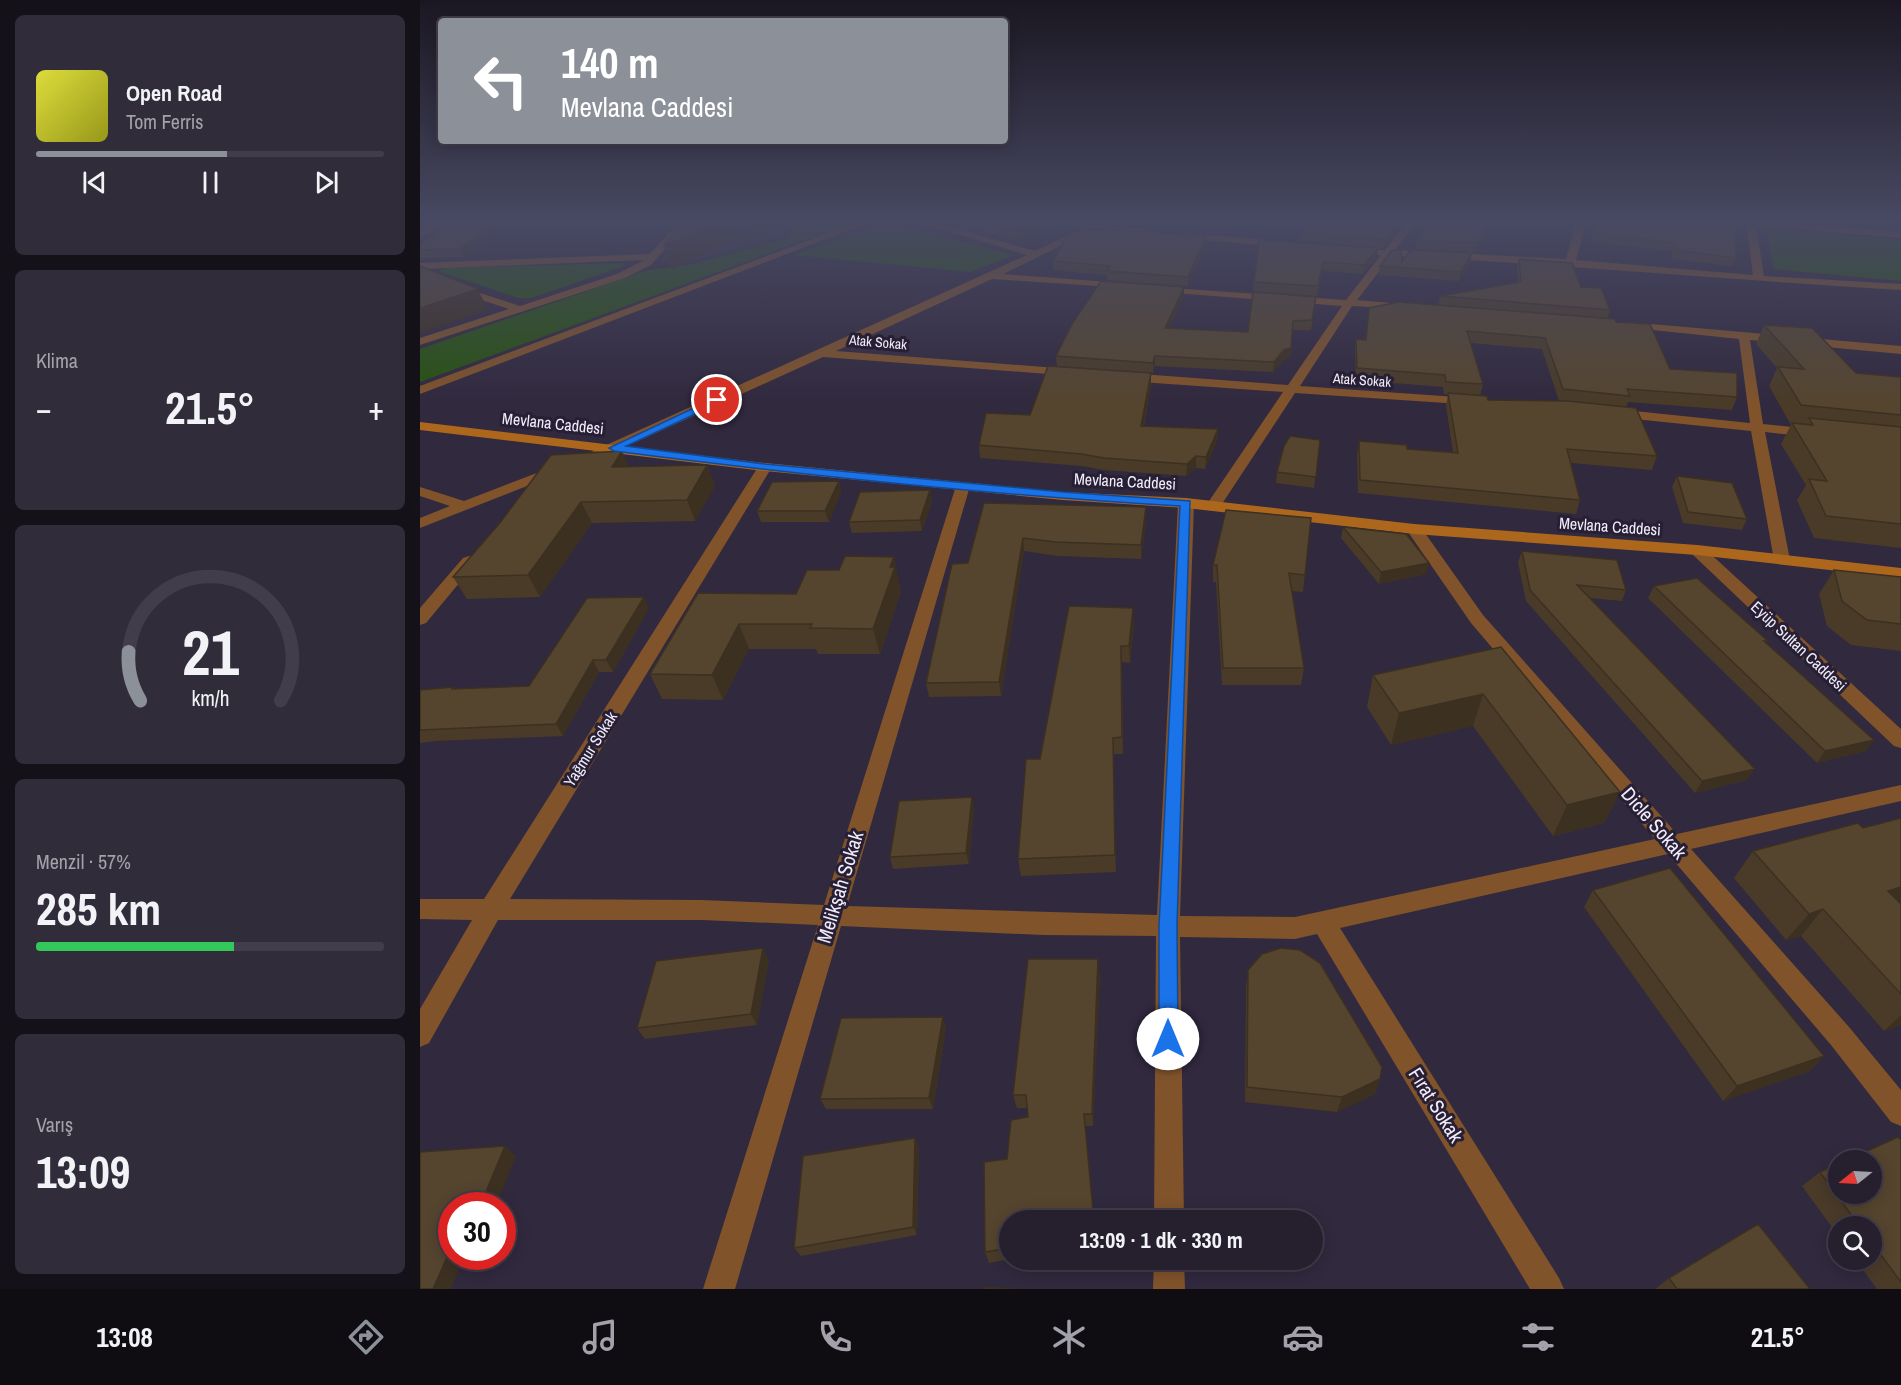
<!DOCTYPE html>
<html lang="tr">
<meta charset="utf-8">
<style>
body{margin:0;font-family:"Archivo Narrow",sans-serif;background:#312c3a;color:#f1f3f6;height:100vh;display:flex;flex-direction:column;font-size:22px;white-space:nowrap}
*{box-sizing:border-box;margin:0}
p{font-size:20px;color:#a3a2aa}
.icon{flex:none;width:33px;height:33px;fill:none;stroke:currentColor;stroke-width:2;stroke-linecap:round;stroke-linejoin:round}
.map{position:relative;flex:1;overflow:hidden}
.side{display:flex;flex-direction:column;gap:15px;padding:15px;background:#141119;width:420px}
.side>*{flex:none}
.banner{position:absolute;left:18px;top:18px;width:570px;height:126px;border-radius:6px;box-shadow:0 3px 15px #0003,0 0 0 2px #423d4a;background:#8c9099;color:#fff;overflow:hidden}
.needle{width:39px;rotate:252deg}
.fabs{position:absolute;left:1408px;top:1150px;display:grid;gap:12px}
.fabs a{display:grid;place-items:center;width:54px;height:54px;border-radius:50%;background:#251f2e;box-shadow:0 3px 15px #0003,0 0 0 2px #423d4a;font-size:30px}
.speed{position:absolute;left:18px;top:1192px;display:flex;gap:12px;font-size:30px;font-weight:700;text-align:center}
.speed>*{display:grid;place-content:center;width:78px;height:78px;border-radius:50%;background:#251f2e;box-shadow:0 3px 15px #0003,0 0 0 2px #423d4a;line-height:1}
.speed .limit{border:9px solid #d22;background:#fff;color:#111}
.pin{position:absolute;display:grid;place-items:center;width:51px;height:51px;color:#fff;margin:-26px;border:3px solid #fff;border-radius:50%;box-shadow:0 2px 6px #0007}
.me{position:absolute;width:66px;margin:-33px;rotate:0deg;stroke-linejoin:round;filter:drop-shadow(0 0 4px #0008)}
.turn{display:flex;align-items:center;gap:21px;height:126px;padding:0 24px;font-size:27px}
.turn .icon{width:78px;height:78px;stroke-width:2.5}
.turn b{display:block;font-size:42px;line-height:51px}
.big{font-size:45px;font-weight:700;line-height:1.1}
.side .widget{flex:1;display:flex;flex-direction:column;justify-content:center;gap:9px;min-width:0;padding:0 21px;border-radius:9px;background:#312c3a}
.side .dial{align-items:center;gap:0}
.dial svg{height:156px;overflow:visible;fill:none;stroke:#423d4a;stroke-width:7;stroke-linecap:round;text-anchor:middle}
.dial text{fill:#f1f3f6;stroke:none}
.song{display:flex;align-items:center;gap:18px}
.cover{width:72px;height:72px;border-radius:9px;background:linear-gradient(135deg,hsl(60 70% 55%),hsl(60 70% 35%))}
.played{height:6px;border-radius:3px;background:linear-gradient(90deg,#8c9099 55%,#423d4a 55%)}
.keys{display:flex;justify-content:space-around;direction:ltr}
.heat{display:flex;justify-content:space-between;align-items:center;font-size:33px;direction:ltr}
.charge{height:9px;border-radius:4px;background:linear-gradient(90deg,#34c759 57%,#423d4a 0)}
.trip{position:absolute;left:579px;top:1210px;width:324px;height:60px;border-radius:30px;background:#251f2e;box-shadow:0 3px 15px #0003,0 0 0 2px #423d4a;font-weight:700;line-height:60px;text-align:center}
.tab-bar{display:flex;height:96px;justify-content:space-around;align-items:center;background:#0f0c12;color:#a3a2aa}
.tab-bar .icon{width:42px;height:42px}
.tab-bar .active{color:#8c9099}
.tab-bar b{font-size:27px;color:#f1f3f6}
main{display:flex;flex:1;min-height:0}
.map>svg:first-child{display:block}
.medical{fill:#3b3140}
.green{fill:#275310}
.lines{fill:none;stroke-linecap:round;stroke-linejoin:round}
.street{fill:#80532b;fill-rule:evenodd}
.secondary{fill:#ad671d;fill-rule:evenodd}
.wall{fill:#493b28;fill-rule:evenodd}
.shaded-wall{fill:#3c3021}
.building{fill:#55452f;stroke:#3c3021;stroke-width:1.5}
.route{fill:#1a73e8;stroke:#114b97;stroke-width:1.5}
.labels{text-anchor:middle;stroke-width:6;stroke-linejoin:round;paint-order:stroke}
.far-street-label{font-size:14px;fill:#f1ecfa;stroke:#271f34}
.street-label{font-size:16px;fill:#f1ecfa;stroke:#271f34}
.near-street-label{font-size:20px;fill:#f1ecfa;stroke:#271f34}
</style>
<main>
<section class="side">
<div class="widget">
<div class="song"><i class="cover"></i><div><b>Open Road</b><p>Tom Ferris</p></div></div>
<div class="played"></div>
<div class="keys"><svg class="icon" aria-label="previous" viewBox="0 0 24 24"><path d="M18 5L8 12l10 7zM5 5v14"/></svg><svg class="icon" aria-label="pause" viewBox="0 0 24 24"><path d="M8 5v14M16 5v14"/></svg><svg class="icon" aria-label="next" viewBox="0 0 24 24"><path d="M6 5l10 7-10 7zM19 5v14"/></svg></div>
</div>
<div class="widget"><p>Klima</p>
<div class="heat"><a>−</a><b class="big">21.5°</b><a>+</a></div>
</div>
<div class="widget dial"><svg viewBox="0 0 100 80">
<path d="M14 69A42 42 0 1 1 86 69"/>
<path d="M14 69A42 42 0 0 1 8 44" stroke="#8c9099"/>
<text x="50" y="56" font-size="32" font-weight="700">21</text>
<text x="50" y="72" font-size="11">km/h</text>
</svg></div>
<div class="widget"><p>Menzil · 57%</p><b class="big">285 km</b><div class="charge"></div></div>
<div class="widget"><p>Varış</p><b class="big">13:09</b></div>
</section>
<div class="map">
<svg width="1481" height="1289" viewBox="0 0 1481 1289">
<rect width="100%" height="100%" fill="#31293e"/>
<!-- medical -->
<path class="medical" d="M271,223h100l-13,16 -90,23 -28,-1z"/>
<!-- green -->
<path class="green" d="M379,223h52l-431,159v-33l228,-79 40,-5 97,-26z
M464,223h6l124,32 -44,17 -176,-17z
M1346,227l135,13v41l-127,-12z
M205,263l-1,3 -93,32h-12l-79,-26 1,-2 7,-2z"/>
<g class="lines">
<!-- street -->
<path class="street" d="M12,223h11l-23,15v-7z
M258,223h10l-37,42 -26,13 -205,67v-7l89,-29 -55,-18v-4h8l58,19 97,-32 27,-14 -224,9v-6l230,-9z
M435,223h13l-448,171v-8z
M501,223h15l99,28 55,-26 55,4 5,3 -5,3 -54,-4 -88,43 119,9 4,1v4l-134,-9 -156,72 234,18 4,1v6l-251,-19 -220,100h-10l-2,-3 2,-3 434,-196z
M986,223h10l-21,27 171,9 10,-36h10l-10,37 177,15 -7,-52h39l116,9v6l-145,-12 8,50 137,8v6c-170,-10 -340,-26 -510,-34l-34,44 46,4 4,1v4l-55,-3 -52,80 171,12 6,4 -1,3 -181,-12 -77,117h-10l-3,-3 78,-115 -156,-11 -6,-4 6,-4 161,12 54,-79 -181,-14 -4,-1v-4l189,13 35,-45 -26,-1 -5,-3 2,-2 33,1z
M762,233l101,8 5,3 -5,3 -104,-9 -2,-2z
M1208,322l273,24v8l-151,-14 13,84 48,5 7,4 -7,4 -46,-5 25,128 -2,3h-12l-2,-3 -23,-129 -136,-14 -7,-4 7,-4 135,14 -11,-84 -115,-12v-4z
M345,463l7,4 -262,432 192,1 122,5 132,-419 7,-4 7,4 -123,420 310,9 21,-412 8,-5 8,5 -14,413 115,1 360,-78 -184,-216 -65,-94 8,-5 6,2 63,89 194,219 224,-49v16l-210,48 158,178 52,63v36l-10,-4 -60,-77 -163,-191 -328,74 219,350 5,11h-34l-213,-355 -22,5 -115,-2 4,284h-30l2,-285 -113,-1 -202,-9 -106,363h-32l115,-364 -116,-5h-204l-69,123 -9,4v-38l52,-89 -52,-1v-20h64l274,-432z
M135,466l5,1 2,3 -2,3 -140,55v-10l30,-12 -30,-10v-9l44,14z
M1277,545l6,2 198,182v19l-7,-2 -203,-193 -2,-3z
M49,556l8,5 -2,3 -49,59 -6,2v-17l43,-50z
M734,1260h30l1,29h-32z"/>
<!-- secondary -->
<path class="secondary" d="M0,422l345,41 298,29 123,6 228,26 283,21 204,23v10l-204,-23 -283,-21 -228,-26 -123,-8 -298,-29 -345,-41z"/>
</g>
<!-- wall -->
<path class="wall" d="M31,223l13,34 -44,1v-14z
M253,223h87l2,4 -90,42 -8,-23 12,-15z
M534,223h102l-40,17z
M858,223h122l-1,5 -15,20 -84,-7 2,-13z
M1072,223l-17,29 -59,-3 1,-9z
M1174,223h141l1,35 -3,8 -61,-7v-8l-80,-9z
M786,236v9l-18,41 -81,-6v-5l-54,-5v-9z
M839,240l118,17 -14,17 -41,-3 -5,25 -64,-5z
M1099,259l62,28 29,23 -3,9 9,3 54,47 67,28 -5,13 -104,-8 -2,5 31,49 -5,14 -81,-7 9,37 -4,14 -218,-21 -1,-38 2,-14 48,8 46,3 -7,-46 2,-12h-4l-1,-7 -87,-7 -1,-29 1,-12 9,1 4,-32 69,-3 2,-9 78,-14 -1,-14zM1051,343l71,6 17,52 -71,-1 -8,-4 3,-12z
M982,262h68l-11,19 -81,-6 2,-9z
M764,296l-15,32 79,4 68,-35 -5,33h-18l-3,28 -7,2 -10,12 -118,-6 -2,7 -96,-7 -1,-10z
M1344,325l92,48 45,4v171l-87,-10 -17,-38 9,-15 -25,-41 10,-19 -22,-39 8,-18 -21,-24z
M731,385l-7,41 74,3 -1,12 -12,28 -9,-1 -10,8 -82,-6 -22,-4 -102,-8 -1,-13 51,-30z
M900,440l-6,48 -38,-5 1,-11z
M287,465l8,21 -20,35 -103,2 -52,74 -73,2 -14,-22 176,-110z
M1257,476l70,43 -5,11 -59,-7 -11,-36z
M419,481l2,11 -12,30h-68l-4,-11z
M510,490l2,11 -10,30 -70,2 -3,-11z
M564,503l162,17 -5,39 -84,-3 -33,-5 -23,145 -72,1 -3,-14 42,-120z
M891,518l-8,74 -12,-1 13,77 -3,17h-79l-6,-103h-3v-17z
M923,527l83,47 -47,10 -38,-46z
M1102,551l104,39 -4,11 -32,-3 157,182 -52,13 -169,-192 -8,-39z
M1414,570l67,7v74l-50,-6 -24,-19 -8,-32z
M479,581v2l2,9 -21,62h-62l-2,-5h-67l-26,51 -61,-1 -12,-25 48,-81 98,1z
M1234,586l212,165 -49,12 -169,-165z
M229,608l-36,64h-14l-36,64 -126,5 -17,2v-53l33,-3 2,2 74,-3z
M714,624l-4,39 -8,-1 1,92h-10l3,118 -95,4 -3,-17 22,-100z
M1081,647l119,145 -16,31 -51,13 -80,-110 -82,19 -24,-38 6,-32z
M554,809l-5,55 -76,5 -3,-12z
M1481,818v207l-17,6 -83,-95 -15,4 -52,-62 19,-27 110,-23z
M1173,890l231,166 -16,16 -85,29 -139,-194z
M349,960l-12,65 -112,14 -8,-11z
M828,970l132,109 -5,15 -38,18 -92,-10 1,-115z
M680,973l-7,153h-7l-76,95v38l-21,4 -4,-11 22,-93 21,-42 -1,-9h-10l-4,-13z
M526,1028l-13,81h-107l-6,-10z
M495,1138l4,10 -2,87 -116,21 -7,-8z
M1481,1140v149h-24l-21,-29h16v-33h-33v10l-37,-51 18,-14z
M1249,1278l141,11h-155z"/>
<!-- shaded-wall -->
<path class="shaded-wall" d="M75,223h13l-44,34 -4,-8z
M296,223h44l2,4 -90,42 -8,-23z
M613,223h23l-40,17 -1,-10z
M978,223h2l-1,5 -15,20 1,-9z
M1069,223h3l-17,29 2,-9z
M786,236v9l-18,41v-9z
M958,248l-1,9 -14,17 1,-9z
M1052,253l-2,9 -11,19 2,-9z
M764,287v9l-19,42v-10z
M58,289l10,21 -68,23v-25z
M873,321l-3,37 -7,2 -10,12 1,-10z
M735,356v10l-2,7v-10z
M731,373v12l-10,53v-12z
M798,429l-1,12 -12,28 1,-12z
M202,451l9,20 -19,-4z
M776,456v12l-10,8 1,-12z
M287,465l8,21 -20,35 -8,-21z
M419,481l2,11 -12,30 -4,-11z
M510,490l2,11 -10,30 -2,-11z
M161,502l11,21 -52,74 -12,-22z
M726,507v13l-5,39v-14z
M603,538l1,13 -23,145 -2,-14z
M474,557l7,35 -21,62 -7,-25z
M1009,563l-3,11 -47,10 2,-12z
M224,597l5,11 -36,64 -7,-12z
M713,608l1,16 -4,39 -1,-17z
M319,624l10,25 -26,51 -11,-25z
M173,660l6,12 -36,64 -7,-12z
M1063,694l-10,32 -82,19 8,-32z
M1454,740l-8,11 -49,12 8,-12z
M1335,769l-8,11 -52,13 7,-12z
M1200,792l-16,31 -51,13 14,-31z
M552,797l2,12 -5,55 -3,-11z
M1481,887v20l-13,-16z
M1403,909l-22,27 -15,4 23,-26z
M343,948l6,12 -12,65 -6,-11z
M678,959l2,14 -7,153 -1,-12z
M1481,1015v10l-17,6z
M523,1017l3,11 -13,81 -4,-11z
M1404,1056l-16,16 -85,29 14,-15z
M960,1079l-5,15 -38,18 5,-15z
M495,1138l4,10 -2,87 -4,-8z
M85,1146l11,10 -20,50h-16z
M32,1246v11h12l-13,32h-18z"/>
<!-- building -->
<path class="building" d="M31,223h44l-35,26 -40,1v-6z
M258,223h38l-52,23 16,-20z
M567,223h46l-18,7z
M882,223h96l-13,16 -84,-7z
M1010,223h59l-12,20 -60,-3z
M1176,223h139l1,35 -61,-8v-7l-81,-10z
M666,228l120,8 -18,41 -81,-6 3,-5 -57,-5 14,-25z
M839,240l119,8 -14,17 -41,-3 -5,24 -64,-4z
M972,250h9l1,12 8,-12 62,3 -11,19 -81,-6z
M1099,259l53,4 9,24 20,1 9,22 -170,-14 81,-14z
M0,266l58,23 -58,19z
M681,281l83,6 -19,41 83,4 5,-40 63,5 -4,23 -19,1 -2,27 -7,2 -10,12 -119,-6 -2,7 -97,-7 16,-32z
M979,302l216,17 1,3 34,2 20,45 67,4v24l-110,-8 3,7 -67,-7 -18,-51 -78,-7 16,53 -37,-2 -1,-7 -88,-7 -1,-29 10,1 3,-32z
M1344,325l48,3 44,45 45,4v38l-100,-10 -23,-38 26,2z
M628,366l103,7 -10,53 77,3 -12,28 -10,-1 -9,8 -83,-6 -23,-4 -102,-9 7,-32 44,2z
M1028,393l39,3 1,4 80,1 68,7 21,48 -90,-7 13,51 -220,-20 -1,-39 48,4v4l51,4z
M1389,418l92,9v97l-75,-8 -17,-37 18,2 -35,-58 21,2z
M870,436l30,4 -4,37 -39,-5 7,-26z
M202,451l-10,16 95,-2 -20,35 -106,2 -53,73 -75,2 46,-53 52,-69z
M1257,476l55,7 15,36 -59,-7z
M419,481l-14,30h-68l15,-29z
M510,490l-10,30 -71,2 11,-30z
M564,503l162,4 -5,38 -85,-3 -33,-4 -24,144 -73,1 26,-119 16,-1z
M806,510l85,8 -6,57 -16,-2 15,95h-81l-6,-103h-4z
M923,527l63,7 23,29 -48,9z
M1102,551l95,9 9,30 -49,-5 178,184 -53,12 -172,-191z
M425,556l49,1 -4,10h5l-22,62 -63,-1 2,-4h-73l-27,51 -62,-1 48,-81 98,1 11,-24h32z
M1414,570l67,7v47l-34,-4 -25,-19z
M1277,578l71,63h-4l110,99 -49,11 -171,-165z
M224,597l-38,63h-13l-37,64 -136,6v-40l33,-3 -1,2 77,-3 58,-88z
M649,606l64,2 -4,38h-8l1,91 -9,1 2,117 -97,4 8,-100h14z
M1081,647l119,145 -53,13 -84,-111 -84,19 -26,-38z
M552,797l-6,56 -76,4 9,-56z
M1481,818v69l-13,4 13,13v90l-78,-85 -14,5 -56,-63 105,-28 5,5z
M1250,868l154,188 -87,30 -144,-196z
M343,948l-12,66 -114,14 19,-67z
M861,948l19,2 20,13 62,104 -2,12 -38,18 -95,-10 1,-117 14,-16z
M608,959h70l-6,155h-8l10,107h-84v27l-25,4 -1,-90 23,-3 4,-39 17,-3 -2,-22h-13z
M523,1017l-14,81 -109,1 21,-81z
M1478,1137l3,3v142l-29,-39v-16h-12l-40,-55 19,-8v30h33v-33h-27z
M495,1138l-2,89 -119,21 9,-92z
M85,1146l-25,60h-28v40l-19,43h-13v-137z
M1338,1224l52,65h-133l-8,-11z
M564,1287l29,2h-29z"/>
<!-- sky -->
<linearGradient id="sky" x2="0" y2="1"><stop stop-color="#1b1722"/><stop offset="0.55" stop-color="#484963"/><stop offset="1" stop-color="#484963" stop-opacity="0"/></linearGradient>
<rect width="1481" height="403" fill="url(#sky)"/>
<!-- route -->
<path class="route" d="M297,397l4,1v4l-95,44 139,18 298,28 127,9 -13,425 1,113 -2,7 -8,3 -7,-3 -2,-7v-113l21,-420c-189,-11 -378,-31 -566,-55l-5,-3z"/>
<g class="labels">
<!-- far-street labels -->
<g class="far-street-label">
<text transform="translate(458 342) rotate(5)" y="5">Atak Sokak</text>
<text transform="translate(942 380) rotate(4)" y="5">Atak Sokak</text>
</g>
<!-- street labels -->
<g class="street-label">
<text transform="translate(133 423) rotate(6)" y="6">Mevlana Caddesi</text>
<text transform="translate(705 481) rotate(3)" y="6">Mevlana Caddesi</text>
<text transform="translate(1190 526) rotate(4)" y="6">Mevlana Caddesi</text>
<text transform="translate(1379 646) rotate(43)" y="6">Eyüp Sultan Caddesi</text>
<text transform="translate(170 749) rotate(-58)" y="6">Yağmur Sokak</text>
</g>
<!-- near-street labels -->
<g class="near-street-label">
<text transform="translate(1234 823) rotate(49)" y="7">Dicle Sokak</text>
<text transform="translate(420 887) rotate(-73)" y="7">Melikşah Sokak</text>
<text transform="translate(1016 1105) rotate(58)" y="7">Fırat Sokak</text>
</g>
</g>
</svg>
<div class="fabs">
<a><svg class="needle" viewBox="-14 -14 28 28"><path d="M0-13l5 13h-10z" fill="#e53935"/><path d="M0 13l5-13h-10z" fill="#a3a2aa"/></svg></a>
<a><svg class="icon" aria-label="search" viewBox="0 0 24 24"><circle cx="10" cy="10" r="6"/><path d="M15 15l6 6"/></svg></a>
</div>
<div class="speed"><div class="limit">30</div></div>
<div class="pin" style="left:297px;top:400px;background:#d93025"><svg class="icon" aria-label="arrive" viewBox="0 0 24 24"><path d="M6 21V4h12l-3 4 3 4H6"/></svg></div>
<svg class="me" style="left:748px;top:1039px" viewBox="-20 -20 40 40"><circle r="19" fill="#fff"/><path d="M0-13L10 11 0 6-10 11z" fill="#1a73e8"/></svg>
<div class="trip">13:09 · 1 dk · 330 m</div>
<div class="banner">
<div class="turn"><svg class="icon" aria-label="left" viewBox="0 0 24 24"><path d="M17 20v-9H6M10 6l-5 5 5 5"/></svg><div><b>140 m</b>Mevlana Caddesi</div></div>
</div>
</div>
</main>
<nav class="tab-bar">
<b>13:08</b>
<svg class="icon active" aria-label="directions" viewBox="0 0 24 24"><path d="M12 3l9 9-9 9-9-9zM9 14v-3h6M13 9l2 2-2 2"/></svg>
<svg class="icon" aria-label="music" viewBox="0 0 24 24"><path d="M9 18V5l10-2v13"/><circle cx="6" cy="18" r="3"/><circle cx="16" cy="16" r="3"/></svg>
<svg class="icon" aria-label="phone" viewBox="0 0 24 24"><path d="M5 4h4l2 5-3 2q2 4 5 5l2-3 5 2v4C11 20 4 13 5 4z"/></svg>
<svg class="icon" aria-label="climate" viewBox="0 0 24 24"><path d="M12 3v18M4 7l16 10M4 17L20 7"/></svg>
<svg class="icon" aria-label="car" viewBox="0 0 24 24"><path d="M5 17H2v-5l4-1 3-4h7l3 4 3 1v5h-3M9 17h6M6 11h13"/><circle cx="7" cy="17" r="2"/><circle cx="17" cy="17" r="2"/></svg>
<svg class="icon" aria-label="filters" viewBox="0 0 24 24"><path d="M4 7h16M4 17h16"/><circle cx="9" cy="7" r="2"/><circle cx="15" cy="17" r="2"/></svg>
<b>21.5°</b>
</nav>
